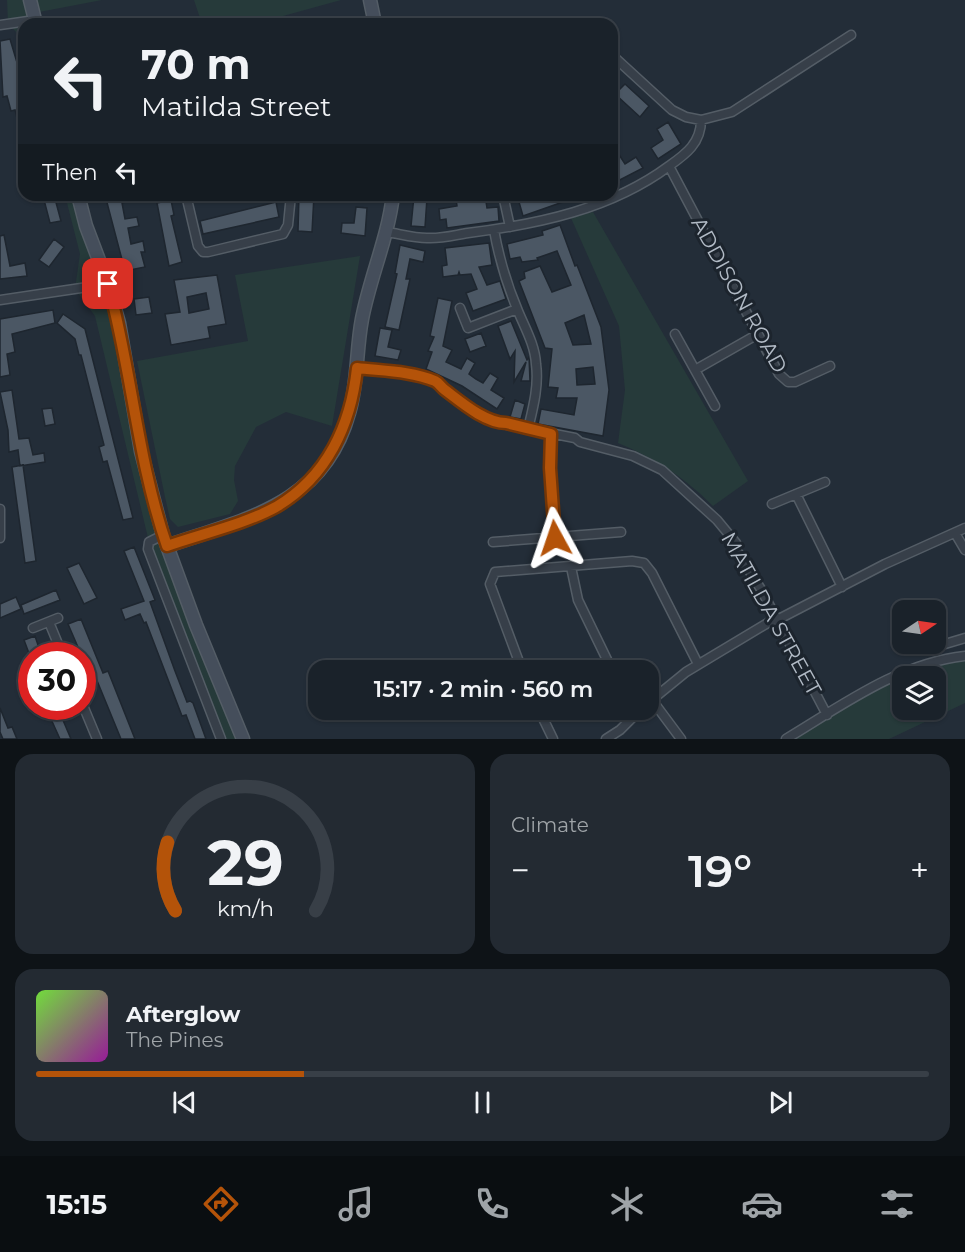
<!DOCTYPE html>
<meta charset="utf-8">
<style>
body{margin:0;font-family:Montserrat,sans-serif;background:#232a32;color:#f1f3f6;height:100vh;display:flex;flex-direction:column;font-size:22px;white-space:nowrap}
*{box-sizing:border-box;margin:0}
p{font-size:20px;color:#9fa4a8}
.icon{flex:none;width:33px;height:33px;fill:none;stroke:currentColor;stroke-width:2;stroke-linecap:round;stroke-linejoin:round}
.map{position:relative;height:739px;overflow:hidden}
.drawer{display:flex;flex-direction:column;gap:15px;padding:15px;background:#0e1317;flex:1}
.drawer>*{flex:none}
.hud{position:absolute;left:18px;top:18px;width:600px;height:183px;border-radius:18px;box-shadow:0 2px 4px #0004,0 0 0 2px #383f47;background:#1a222a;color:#f1f3f6;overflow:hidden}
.needle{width:39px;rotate:77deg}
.fabs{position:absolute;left:892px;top:600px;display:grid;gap:12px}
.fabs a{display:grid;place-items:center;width:54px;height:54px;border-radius:12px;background:#1a222a;box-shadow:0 2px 4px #0004,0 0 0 2px #383f47;font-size:30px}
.speed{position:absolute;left:18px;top:642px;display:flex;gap:12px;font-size:30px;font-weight:700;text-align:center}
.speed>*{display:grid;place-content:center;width:78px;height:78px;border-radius:50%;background:#1a222a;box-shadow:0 2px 4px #0004,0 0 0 2px #383f47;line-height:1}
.speed .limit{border:9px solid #d22;background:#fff;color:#111}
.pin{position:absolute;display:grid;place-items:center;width:51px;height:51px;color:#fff;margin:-26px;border-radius:12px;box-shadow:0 3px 9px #0006}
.me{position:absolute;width:66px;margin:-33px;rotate:355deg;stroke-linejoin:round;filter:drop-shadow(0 0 4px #0008)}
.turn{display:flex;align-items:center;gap:21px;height:126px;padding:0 24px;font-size:27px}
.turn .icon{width:78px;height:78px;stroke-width:2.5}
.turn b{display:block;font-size:42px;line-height:51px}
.then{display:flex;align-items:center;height:57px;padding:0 24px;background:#0003;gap:12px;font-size:22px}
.big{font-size:45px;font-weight:600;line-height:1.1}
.drawer .card{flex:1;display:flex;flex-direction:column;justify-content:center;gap:9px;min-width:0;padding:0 21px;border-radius:18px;background:#232a32}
.drawer .dial{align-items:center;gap:0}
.dial svg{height:156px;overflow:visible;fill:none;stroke:#383f47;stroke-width:7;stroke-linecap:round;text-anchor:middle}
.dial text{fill:#f1f3f6;stroke:none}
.song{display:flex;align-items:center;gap:18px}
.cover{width:72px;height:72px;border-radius:9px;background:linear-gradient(135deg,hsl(100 70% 55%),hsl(300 70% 35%))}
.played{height:6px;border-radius:3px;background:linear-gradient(90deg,#b45309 30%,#383f47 30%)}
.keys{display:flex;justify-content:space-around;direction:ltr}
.heat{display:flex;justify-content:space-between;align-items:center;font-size:33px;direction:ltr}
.drawer .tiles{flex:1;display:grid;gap:15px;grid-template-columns:1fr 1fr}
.card:last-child{grid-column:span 2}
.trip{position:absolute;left:308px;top:660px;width:351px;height:60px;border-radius:18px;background:#1a222a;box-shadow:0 2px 4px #0004,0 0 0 2px #383f47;font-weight:600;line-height:60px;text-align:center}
.dock{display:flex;height:96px;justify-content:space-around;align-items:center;background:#0a0e11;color:#9fa4a8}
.dock .icon{width:42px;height:42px}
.dock .selected{color:#b45309}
.dock b{font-size:27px;color:#f1f3f6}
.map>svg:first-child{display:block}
.green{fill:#263a3a;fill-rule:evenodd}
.building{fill:#4b5764;stroke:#1e262f;stroke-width:1.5;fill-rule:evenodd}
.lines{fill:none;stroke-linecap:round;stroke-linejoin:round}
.street-casing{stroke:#545d66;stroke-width:11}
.secondary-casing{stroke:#545d66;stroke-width:15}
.street{stroke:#373f49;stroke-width:8}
.secondary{stroke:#454e5b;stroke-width:12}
.route-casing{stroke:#753606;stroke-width:15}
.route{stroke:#b45309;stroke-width:10}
.labels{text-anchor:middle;stroke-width:6;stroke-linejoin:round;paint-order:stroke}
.street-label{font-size:21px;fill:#b1bac5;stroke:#1c242d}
</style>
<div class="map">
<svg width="965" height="739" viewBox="0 0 965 739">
<rect width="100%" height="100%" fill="#232d38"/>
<!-- green -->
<path class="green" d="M7,0h95l-68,13 -10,11v17l-16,-18z
M194,0h147l-87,24h-52z
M65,195h13l30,89 33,167 97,288h-17l-72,-197 -54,-226 -20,-27 5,-35z
M593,212l155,269 -35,25c-29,-29 -57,-47 -95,-63l7,-53 -6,-64 -48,-108z
M360,256l-28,170 -46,-14 -30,15 -21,39 -1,14 4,21 -8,13 -52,13 -8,-8 -5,-22 -28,-136 111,-20 -13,-66z
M965,656v47l-76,36h-103l96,-56zM903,676h33v34h-33z"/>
<!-- building -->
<path class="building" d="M10,39l14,47v47h-3l-6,-23 -4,1 -4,-15 -4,1 -3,-56z
M625,84l24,22 -9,11 -25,-23z
M668,122l13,22 -23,15 -7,-11 12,-8 -6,-11z
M618,153l7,11 11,-7 7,11 -31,16v-27z
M54,195l7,26 -11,2 -7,-27z
M105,195h36v3l-19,5 3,16 12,-2 2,9 -11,2 3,16 12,-3 2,11h-4l4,15 -20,4z
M299,195h15l-2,37 -14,-1z
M477,195h8l2,13 11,-1 1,14 -52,7 -1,-9 -6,1 -1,-11 18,-3 -1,-7z
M528,195h52v1l-57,20 -4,-14 10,-3z
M414,196l13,2 -2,29 -14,-1z
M171,200l3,15 -3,1 11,46 -13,4 -12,-63z
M276,202l3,15 -76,17 -3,-13z
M356,207l11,1 -2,28 -24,-3 1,-10h12z
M560,225l15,41 2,-1 24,62 8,63 -6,46 -65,-12 3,-15 33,6 3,-17h-21l2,-10 -10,-1 4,-38 -7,-1 -26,-67 6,-3 -1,-6 16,-6 12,26 19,-7 -14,-34 -20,7 1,2 -16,2 -2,-5 -10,2 -3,-15 36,-9 -1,-4zM584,315l7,29 -18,1 -8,-22zM593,367l2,17 -18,1 -1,-16z
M4,235l6,31 15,-3 2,13 -27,3v-43z
M54,239l10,8 -15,20 -10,-7z
M489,243l3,22 -13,2 8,18 13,-4 6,18 -33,12 -7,-18 11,-4 -6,-15 -11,1 -1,-3 -1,3 -15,2 -1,-11 5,-1 -2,-17z
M400,245l25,6 -2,11 -13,-3 -4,20h4l-11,51 -14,-3 12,-53 -2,-1z
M217,275l9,49 -18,3 2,11 -39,7 -6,-31 15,-2 -6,-32zM206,293l3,16 -20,4 -2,-16z
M149,297l3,16 -16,2 -2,-16z
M438,298l14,3 -9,45 9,4 -6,12 15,7 6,-11 8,5 -6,11 7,5 7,4 7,-10 8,5 -7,12 13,8 -7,11 -35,-23 -36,-17 6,-17 -4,-1 6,-14 -4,-1z
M53,310l2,13 -43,11 3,18 -8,2 3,21 -10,2v-58z
M63,314l22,15 48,189 -10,2 -16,-59 -4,1 -4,-15 5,-2 -23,-90h-2l-4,-16 -18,-16z
M511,321l16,39 2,-3 1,24h-9l5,-19 -12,20 1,-31 -5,8 -12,-33z
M380,328l12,2 -4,17 13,3 -3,10 -23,-4z
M481,333l5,13 -16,6 -5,-13z
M12,390l7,49 10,-1 4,17 11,-2 1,9 -25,4 -2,-16 -9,2 -1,-22 -8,-38z
M515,400l10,4 -4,15 -11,-2z
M52,408l3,16 -10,2 -3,-17z
M23,465l13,96 -11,2 -13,-96z
M134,547l21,53 -5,2 25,69 12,31 3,-1 3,2 13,36h-11l-9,-24 -4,1 -36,-94 -2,1 -4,-9 -15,6 -4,-11 23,-8 -20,-50z
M79,563l18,35 -13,6 -17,-36z
M56,590l4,10 -36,14 -3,-9z
M16,597l5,12 -21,9v-14z
M81,619l22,54 5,-2 27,68h-14l-30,-73 -4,2 -19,-44z
M35,636l4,12 3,8h-12l-6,-16z
M51,706h6l14,33h-11l-14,-31z
M0,708l8,20 4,-1 5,12h-14l-3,-7z"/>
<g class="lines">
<!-- street casing -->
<g class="street-casing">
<path id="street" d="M0,25l35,-5
M612,55l60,55 14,7 15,3 31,-8 119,-77
M669,166l110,208 9,8h7l35,-16
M186,195l12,51 5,6h5l75,-18 5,-9 3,-30
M503,195l7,32
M494,230c5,28 13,55 24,81 7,17 17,34 18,53 3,22 -3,44 -8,65
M387,232c13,2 27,6 40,6 14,1 28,-3 41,-5 71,-9 143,-24 201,-67 17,-12 32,-23 32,-46
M0,300l108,-16
M460,308l8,20 49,-19
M675,334l40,72
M357,368l59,6 22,9 4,6 36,24 20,10 77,15 5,4 53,14 29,14 55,50 19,23 1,8 25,40 65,124
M695,370l63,-36
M551,434l-1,34 5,70
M796,494l46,93
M772,504l53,-22
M0,509v29
M955,533l10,17
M163,535l-14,7 -1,7 73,190
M493,542l128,-10
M571,567l7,33 34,70
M777,620l108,-56 80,-36
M49,622l14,34
M33,628l25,-10
M945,644l20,-6
M522,670l-32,-86 5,-12 137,-11 12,2 8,10 46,91
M652,700l29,39
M82,703l15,36
M648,703l38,-31 90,-54
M539,710l14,29
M606,739l14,-9 20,-20
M786,739c55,-33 113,-76 179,-83"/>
</g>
<!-- secondary casing -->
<g class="secondary-casing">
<path id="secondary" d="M30,0l6,24
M370,0l5,24
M78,195l8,31 22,58 11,39 22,128 22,84 33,90 47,114
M167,546c78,-27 157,-41 182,-133 9,-30 7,-63 13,-94 8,-42 26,-81 31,-124"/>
</g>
<!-- street -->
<use href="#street" class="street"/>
<!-- secondary -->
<use href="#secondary" class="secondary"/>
</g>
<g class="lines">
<!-- route casing -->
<g class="route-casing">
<path id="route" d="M108,284c24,86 29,176 59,262 34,-12 78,-22 109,-39 51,-30 75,-82 81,-139 25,3 54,3 78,13 4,2 6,6 10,9 16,12 40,33 61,33l45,11 -1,34 5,70"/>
</g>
<!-- route -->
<use href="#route" class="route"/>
</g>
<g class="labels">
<!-- street labels -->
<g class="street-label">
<text transform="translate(739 295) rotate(61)" y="7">ADDISON ROAD</text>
<text transform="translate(771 614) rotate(61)" y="7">MATILDA STREET</text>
</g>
</g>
</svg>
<div class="fabs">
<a><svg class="needle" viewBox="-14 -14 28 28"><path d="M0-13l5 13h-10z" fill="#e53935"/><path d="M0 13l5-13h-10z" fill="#9fa4a8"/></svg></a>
<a><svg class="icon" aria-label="layers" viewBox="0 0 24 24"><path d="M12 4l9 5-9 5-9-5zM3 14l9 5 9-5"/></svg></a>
</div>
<div class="speed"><div class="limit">30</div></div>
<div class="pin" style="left:108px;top:284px;background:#d93025"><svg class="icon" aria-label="arrive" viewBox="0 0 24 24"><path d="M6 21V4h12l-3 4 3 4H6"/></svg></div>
<svg class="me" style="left:555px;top:538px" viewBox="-20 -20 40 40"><path d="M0-17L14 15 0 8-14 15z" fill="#b45309" stroke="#fff" stroke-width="4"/></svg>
<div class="trip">15:17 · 2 min · 560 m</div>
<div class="hud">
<div class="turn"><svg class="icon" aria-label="left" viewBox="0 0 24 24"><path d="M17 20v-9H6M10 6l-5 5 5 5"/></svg><div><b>70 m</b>Matilda Street</div></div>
<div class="then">Then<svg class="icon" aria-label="left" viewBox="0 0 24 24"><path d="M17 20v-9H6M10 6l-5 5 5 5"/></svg></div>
</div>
</div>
<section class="drawer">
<div class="tiles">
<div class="card dial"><svg viewBox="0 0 100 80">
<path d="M14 69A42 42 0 1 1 86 69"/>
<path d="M14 69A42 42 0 0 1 10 34" stroke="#b45309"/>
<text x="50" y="56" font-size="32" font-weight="700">29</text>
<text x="50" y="72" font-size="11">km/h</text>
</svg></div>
<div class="card"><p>Climate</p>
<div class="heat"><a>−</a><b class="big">19°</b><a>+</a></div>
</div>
<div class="card">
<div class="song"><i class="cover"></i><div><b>Afterglow</b><p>The Pines</p></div></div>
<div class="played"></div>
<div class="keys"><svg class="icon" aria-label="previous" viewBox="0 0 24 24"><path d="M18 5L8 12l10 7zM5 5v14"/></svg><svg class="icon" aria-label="pause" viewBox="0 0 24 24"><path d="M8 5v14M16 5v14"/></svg><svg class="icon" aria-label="next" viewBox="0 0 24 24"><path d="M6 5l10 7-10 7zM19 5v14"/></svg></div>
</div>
</div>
</section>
<nav class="dock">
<b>15:15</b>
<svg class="icon selected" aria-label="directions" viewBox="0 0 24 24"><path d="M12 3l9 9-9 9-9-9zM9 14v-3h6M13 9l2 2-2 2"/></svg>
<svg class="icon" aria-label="music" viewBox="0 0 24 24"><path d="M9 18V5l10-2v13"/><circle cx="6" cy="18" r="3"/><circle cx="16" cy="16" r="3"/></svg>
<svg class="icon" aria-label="phone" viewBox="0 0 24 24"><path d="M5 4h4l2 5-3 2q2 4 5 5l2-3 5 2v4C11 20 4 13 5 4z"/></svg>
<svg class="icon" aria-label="climate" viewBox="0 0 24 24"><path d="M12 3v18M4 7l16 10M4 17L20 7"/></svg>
<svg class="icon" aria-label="car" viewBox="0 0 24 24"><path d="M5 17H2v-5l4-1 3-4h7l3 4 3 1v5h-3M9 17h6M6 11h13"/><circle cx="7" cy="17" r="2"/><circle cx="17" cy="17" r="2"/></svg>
<svg class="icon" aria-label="filters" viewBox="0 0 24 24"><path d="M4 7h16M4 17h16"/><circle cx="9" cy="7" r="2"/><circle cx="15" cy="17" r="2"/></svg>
</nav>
